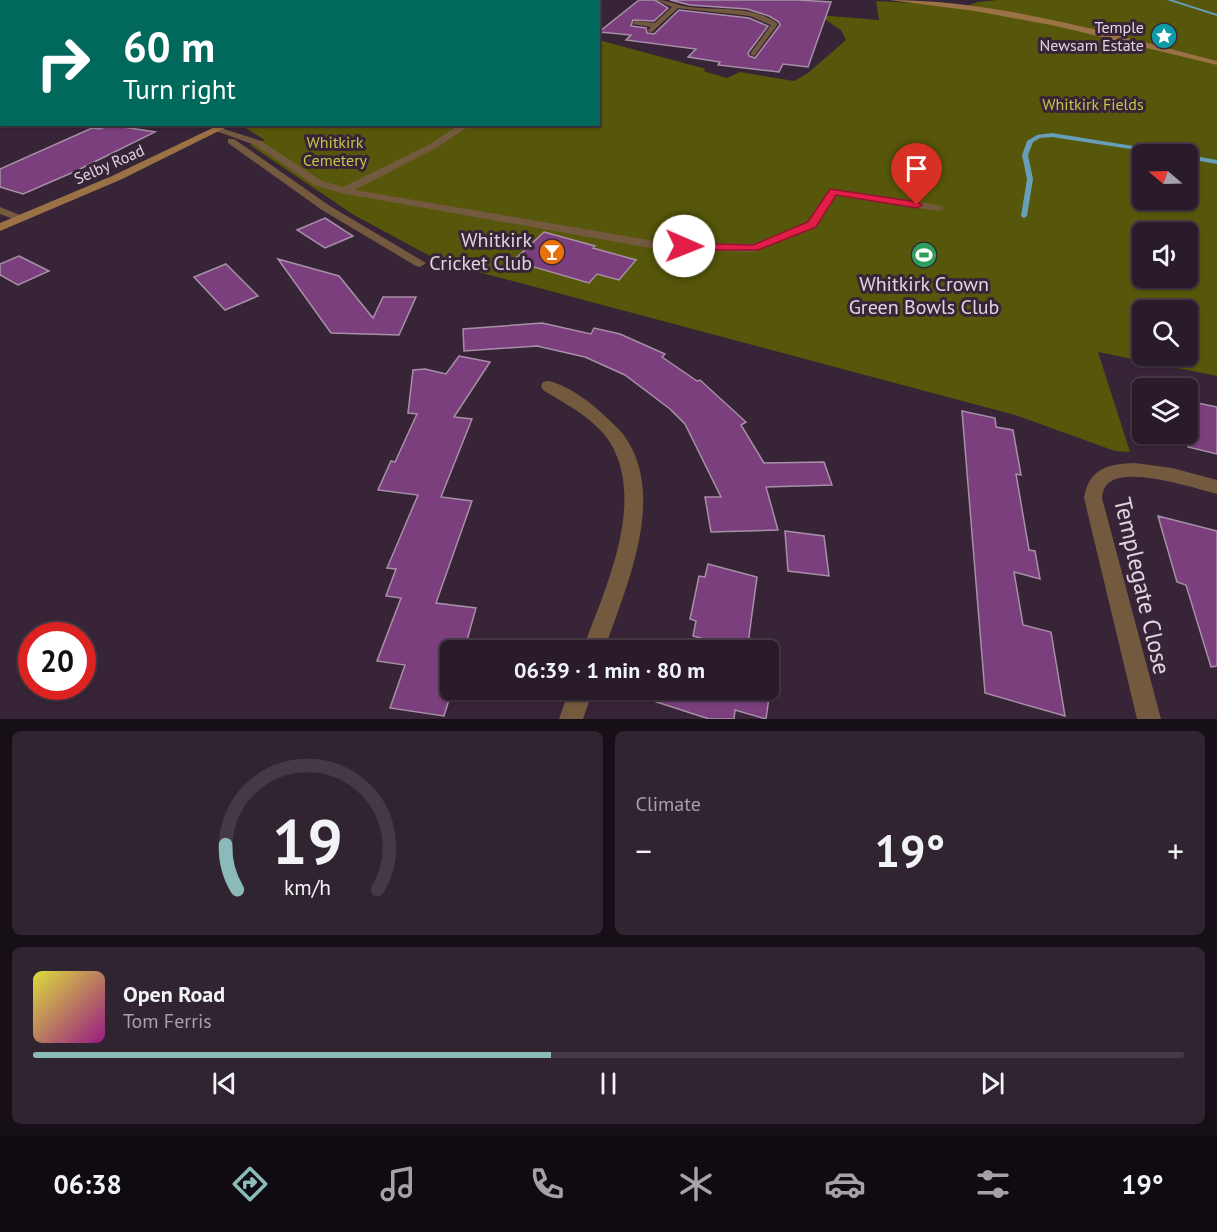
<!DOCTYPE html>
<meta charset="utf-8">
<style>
body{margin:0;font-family:"PT Sans",sans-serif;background:#312431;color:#f1f3f6;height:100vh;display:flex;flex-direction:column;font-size:22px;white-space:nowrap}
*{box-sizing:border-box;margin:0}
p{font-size:20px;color:#a5a1a8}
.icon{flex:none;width:33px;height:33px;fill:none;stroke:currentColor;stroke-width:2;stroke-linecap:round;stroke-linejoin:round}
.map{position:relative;height:719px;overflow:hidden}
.side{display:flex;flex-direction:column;gap:12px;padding:12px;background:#170f17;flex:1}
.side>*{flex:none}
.hud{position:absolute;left:0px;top:0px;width:600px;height:126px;box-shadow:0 2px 4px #0004,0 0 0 2px #453946;background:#00695c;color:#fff;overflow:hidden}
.needle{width:39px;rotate:289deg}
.controls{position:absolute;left:1132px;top:144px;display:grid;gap:12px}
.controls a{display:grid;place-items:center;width:66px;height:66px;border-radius:9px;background:#291b29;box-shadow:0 2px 4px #0004,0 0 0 2px #453946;font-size:30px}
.speed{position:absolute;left:18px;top:622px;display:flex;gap:12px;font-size:30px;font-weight:700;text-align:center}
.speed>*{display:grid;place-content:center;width:78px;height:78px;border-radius:50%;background:#291b29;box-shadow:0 2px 4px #0004,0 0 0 2px #453946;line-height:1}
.speed .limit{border:9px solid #d22;background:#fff;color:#111}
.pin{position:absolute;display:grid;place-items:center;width:51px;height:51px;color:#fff;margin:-62px -26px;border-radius:50% 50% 50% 0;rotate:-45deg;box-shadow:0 0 6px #0007}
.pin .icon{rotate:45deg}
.me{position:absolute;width:66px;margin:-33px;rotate:91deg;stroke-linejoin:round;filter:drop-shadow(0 0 4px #0008)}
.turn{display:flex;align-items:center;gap:21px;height:126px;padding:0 24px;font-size:27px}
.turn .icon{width:78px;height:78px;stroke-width:2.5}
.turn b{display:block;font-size:42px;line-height:51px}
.big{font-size:45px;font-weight:800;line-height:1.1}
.side .card{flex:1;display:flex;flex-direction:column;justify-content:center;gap:9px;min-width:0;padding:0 21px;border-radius:9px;background:#312431}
.side .dial{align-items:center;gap:0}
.dial svg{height:156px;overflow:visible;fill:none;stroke:#453946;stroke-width:7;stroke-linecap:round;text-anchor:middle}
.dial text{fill:#f1f3f6;stroke:none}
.song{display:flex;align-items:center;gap:18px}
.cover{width:72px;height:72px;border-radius:9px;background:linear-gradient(135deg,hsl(60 70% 55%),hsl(310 70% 35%))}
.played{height:6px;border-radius:3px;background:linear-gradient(90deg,#8bbbb9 45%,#453946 45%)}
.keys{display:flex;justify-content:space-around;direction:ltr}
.heat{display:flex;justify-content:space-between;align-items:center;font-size:33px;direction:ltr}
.side .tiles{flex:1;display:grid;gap:12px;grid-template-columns:1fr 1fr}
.card:last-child{grid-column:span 2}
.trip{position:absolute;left:440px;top:640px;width:339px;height:60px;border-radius:9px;background:#291b29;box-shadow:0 2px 4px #0004,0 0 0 2px #453946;font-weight:800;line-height:60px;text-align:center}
.dock{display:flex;height:96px;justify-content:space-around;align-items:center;background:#100b10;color:#a5a1a8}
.dock .icon{width:42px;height:42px}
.dock .selected{color:#8bbbb9}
.dock b{font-size:27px;color:#f1f3f6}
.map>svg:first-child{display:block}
.green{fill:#56570a;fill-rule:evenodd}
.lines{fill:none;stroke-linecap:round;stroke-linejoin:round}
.stream{fill:#679eb8;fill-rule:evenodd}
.building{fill:#7a3f7c;stroke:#a790a7;stroke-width:1.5}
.lane{fill:#73593e;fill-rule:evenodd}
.street{fill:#73593e;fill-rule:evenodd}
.secondary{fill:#9b7246;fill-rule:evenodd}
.route{fill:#e11d48;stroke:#92132f;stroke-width:1.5}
.labels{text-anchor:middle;stroke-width:6;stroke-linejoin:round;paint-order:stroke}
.far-poi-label{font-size:16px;fill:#e0d4e0;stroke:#372437;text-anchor:end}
.far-park-label{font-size:16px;fill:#c4c648;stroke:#372437}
.far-street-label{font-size:16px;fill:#e0d4e0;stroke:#372437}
.poi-label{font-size:20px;fill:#e0d4e0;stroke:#372437;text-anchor:end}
.near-street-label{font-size:24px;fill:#e0d4e0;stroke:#372437}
</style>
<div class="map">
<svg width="1217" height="719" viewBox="0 0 1217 719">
<rect width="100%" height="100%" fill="#372437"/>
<!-- green -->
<path class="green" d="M998,0h219v376l-119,-24 32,100 -15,-1 -100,-36 -574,-153 -87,-47 -104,-70 15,-5 -21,-13 4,-3h350l1,-84 107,29 -3,2 24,7 13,-6 54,9 14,-8 38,-33 -5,-10 -23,-15 61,5 -3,-19 91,5 11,-4zM1143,154h45v46h-45zM1143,232h45v46h-45zM1143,310h45v46h-45z"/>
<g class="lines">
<!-- stream -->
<path class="stream" d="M1167,0h6l44,14v2z
M1052,133l119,19 3,2h-11l-111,-17 -12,1 -7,4 -5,13 5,24 -6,37 -3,2 -2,-1 -1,-1 6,-37 -5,-24 5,-14 10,-6z
M1188,155l29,5v4l-29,-5z"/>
</g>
<!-- building -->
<path class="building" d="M639,0h16l13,8 -14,13 -21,-1 -2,6 15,2 1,5 7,1 25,-24 70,8 19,8 -20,27 1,3 6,2 25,-33 -1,-3 -10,-6 -22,-7 -57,-4 -20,-5h128l33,2 -23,65 -25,-3 -4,8 -61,-7 2,-3 -32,-5 8,-8 -70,-9 5,-5 -32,-3z
M110,125l45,7 -79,39 -53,23 -23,-7v-18l92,-41 8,1z
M325,218l28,18 -28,12 -28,-18z
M544,232l51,14 -2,2 43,12 -17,20 -22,-6 -8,9 -76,-22z
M19,256l30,15 -31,14 -18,-10v-11z
M278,259l61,17 34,42 10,-21h33l-17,38 -68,-2z
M226,264l32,32 -33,14 -31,-33z
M542,323l49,11 3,-6 26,6 45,20 -3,3 35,24 3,-1 46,42 -5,3 23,38 60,-1 8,23 -66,2 12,43 -67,2 -6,-35h16l-36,-73 -15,-15 -45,-34 -40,-18 -48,-11 -73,5 -1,-22z
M459,356l31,6 -36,55 18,2 -31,78 31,4 -36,102 40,5 -12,43h-14l2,39 -8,26 -54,-8 15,-43 -28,-4 24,-63 -15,-2 10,-27 -9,-1 31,-73 -40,-5 13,-29 4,1 22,-48 -9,-1 5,-43 12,-1 21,5z
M1188,401l29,6v47l-29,-7z
M962,411l33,7 1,9 17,3 8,45 -5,-1 13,76 6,1 5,28 -26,-7 9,53 28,7 14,84 -80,-23z
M1158,516l59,15v135l-6,1 -25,-82 -9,-3z
M785,531l39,5 5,40 -41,-5z
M708,564l49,13 -10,74 -54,-15 3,-15 -6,-2 9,-43 6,1z
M635,690h135l-4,29 -31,-9 -1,9h-25l-74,-24z"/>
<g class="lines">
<!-- lane -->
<path class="lane" d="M461,124h11l-36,24 -81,42 306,52 91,2 56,-21 21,-33 4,-1 105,16 6,3 -6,3 -102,-15 -20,31 -62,25 -93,-2 -321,-57 -26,-8 -59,-40 -42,-15 5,-3 43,14 61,40 21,6 87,-43z
M228,139h6l96,67 96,57 -6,4 -4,-1 -94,-56 -94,-67z"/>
<!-- street -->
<path class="street" d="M657,0c11,0 21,6 33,7 28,4 64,-2 88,17l-24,32 -4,-2 21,-29 -21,-9 -72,-8 -26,24 -5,-1 4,-4 -18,-3 2,-3 20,2 17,-16z
M0,3h2v4h-2z
M0,42h2l-2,5z
M0,60h2v4h-2z
M0,207l25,10 2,2 -6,3 -21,-8z
M549,381c20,5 43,22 58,37 5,5 11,10 16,16 46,61 2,155 -19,217h-22c22,-60 64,-146 29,-207 -15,-25 -44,-39 -68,-54l-2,-4 2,-4z
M1135,463l37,5 45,12v14c-23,-6 -87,-27 -107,-12 -6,4 -7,9 -8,16l59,221h-24l-53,-221c5,-30 24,-34 51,-35z
M569,690h24l-10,29h-24z"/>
<!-- secondary -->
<path class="secondary" d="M405,0l-1,2h-7l2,-2z
M889,0c109,0 223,34 328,61v4l-161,-39 -81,-15z
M221,124h12l-113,56 -120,51v-8l112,-47z"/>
</g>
<!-- route -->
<path class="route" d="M830,189l87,13 5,3 -5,3 -81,-13 -20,32 -58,23h-74l-5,-4 5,-3 69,2 55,-23z"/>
<!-- icons -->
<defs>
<g id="sight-disc" transform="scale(1.35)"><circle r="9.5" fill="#0f9aa8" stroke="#372437"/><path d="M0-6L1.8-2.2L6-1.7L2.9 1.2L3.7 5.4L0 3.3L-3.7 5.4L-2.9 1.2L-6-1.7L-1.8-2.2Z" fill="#fff"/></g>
<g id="bar-disc" transform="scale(1.35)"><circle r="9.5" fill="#e8710a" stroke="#372437"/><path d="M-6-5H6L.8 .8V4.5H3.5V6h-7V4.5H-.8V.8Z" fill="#fff"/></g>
<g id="stadium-disc" transform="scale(1.35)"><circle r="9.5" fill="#2e9e5b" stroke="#372437"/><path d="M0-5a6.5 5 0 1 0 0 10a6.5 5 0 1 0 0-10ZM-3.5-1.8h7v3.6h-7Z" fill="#fff"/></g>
</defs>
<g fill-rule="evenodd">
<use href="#sight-disc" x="1164" y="36"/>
<use href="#bar-disc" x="552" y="252"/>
<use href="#stadium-disc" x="924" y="255"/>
</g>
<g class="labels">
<!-- far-poi labels -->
<g class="far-poi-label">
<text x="1144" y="33">Temple<tspan x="1144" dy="18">Newsam Estate</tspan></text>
</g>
<!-- far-park labels -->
<g class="far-park-label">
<text x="1093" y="110">Whitkirk Fields</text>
<text x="335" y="148">Whitkirk<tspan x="335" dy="18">Cemetery</tspan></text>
</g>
<!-- far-street labels -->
<g class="far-street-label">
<text transform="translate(109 164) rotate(-24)" y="6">Selby Road</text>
</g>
<!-- poi labels -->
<g class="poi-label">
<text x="532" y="247">Whitkirk<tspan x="532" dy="23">Cricket Club</tspan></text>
<text x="924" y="291" text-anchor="middle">Whitkirk Crown<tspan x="924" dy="23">Green Bowls Club</tspan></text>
</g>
<!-- near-street labels -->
<g class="near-street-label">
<text transform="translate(1142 586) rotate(77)" y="8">Templegate Close</text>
</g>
</g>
</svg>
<div class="controls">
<a><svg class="needle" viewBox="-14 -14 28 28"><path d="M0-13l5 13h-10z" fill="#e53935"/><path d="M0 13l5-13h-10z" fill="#a5a1a8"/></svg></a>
<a><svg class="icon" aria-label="sound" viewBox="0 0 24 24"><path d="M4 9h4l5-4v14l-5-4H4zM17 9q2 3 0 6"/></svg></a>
<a><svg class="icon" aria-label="search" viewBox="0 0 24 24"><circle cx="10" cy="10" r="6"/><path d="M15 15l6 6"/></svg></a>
<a><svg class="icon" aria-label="layers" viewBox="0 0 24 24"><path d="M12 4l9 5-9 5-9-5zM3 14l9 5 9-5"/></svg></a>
</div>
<div class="speed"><div class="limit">20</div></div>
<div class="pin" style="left:917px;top:205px;background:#d93025"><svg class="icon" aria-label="arrive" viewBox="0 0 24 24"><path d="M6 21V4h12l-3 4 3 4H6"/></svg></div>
<svg class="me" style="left:684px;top:246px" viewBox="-20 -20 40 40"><circle r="19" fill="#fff"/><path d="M0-13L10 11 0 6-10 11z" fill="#e11d48"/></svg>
<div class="trip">06:39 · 1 min · 80 m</div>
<div class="hud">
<div class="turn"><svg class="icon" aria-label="right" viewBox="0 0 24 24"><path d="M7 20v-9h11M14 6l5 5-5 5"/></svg><div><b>60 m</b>Turn right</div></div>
</div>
</div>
<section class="side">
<div class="tiles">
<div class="card dial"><svg viewBox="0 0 100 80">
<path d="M14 69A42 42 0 1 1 86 69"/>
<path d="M14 69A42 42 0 0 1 8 46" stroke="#8bbbb9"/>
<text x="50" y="56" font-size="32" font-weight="700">19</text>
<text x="50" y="72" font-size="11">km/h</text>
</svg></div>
<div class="card"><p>Climate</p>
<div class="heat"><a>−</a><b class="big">19°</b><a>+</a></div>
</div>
<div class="card">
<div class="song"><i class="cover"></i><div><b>Open Road</b><p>Tom Ferris</p></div></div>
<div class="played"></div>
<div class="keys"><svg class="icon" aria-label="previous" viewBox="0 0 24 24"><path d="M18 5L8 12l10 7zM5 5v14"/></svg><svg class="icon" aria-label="pause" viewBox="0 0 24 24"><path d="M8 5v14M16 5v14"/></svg><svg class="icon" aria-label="next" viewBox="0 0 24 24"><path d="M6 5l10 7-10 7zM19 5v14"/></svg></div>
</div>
</div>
</section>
<nav class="dock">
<b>06:38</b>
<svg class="icon selected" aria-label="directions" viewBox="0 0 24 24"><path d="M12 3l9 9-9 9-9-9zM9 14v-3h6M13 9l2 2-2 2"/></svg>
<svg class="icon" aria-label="music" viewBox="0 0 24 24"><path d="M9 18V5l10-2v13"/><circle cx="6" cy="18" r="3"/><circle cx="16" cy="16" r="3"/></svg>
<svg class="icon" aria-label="phone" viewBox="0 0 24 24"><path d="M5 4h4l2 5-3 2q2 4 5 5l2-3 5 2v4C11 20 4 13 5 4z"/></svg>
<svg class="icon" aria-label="climate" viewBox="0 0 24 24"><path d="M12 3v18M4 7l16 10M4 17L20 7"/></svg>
<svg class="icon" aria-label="car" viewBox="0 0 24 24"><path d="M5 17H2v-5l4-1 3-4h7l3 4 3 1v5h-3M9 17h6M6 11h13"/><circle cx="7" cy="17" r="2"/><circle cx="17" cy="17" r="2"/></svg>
<svg class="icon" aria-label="filters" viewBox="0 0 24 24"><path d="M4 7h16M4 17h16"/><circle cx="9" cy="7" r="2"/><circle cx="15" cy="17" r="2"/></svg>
<b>19°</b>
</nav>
